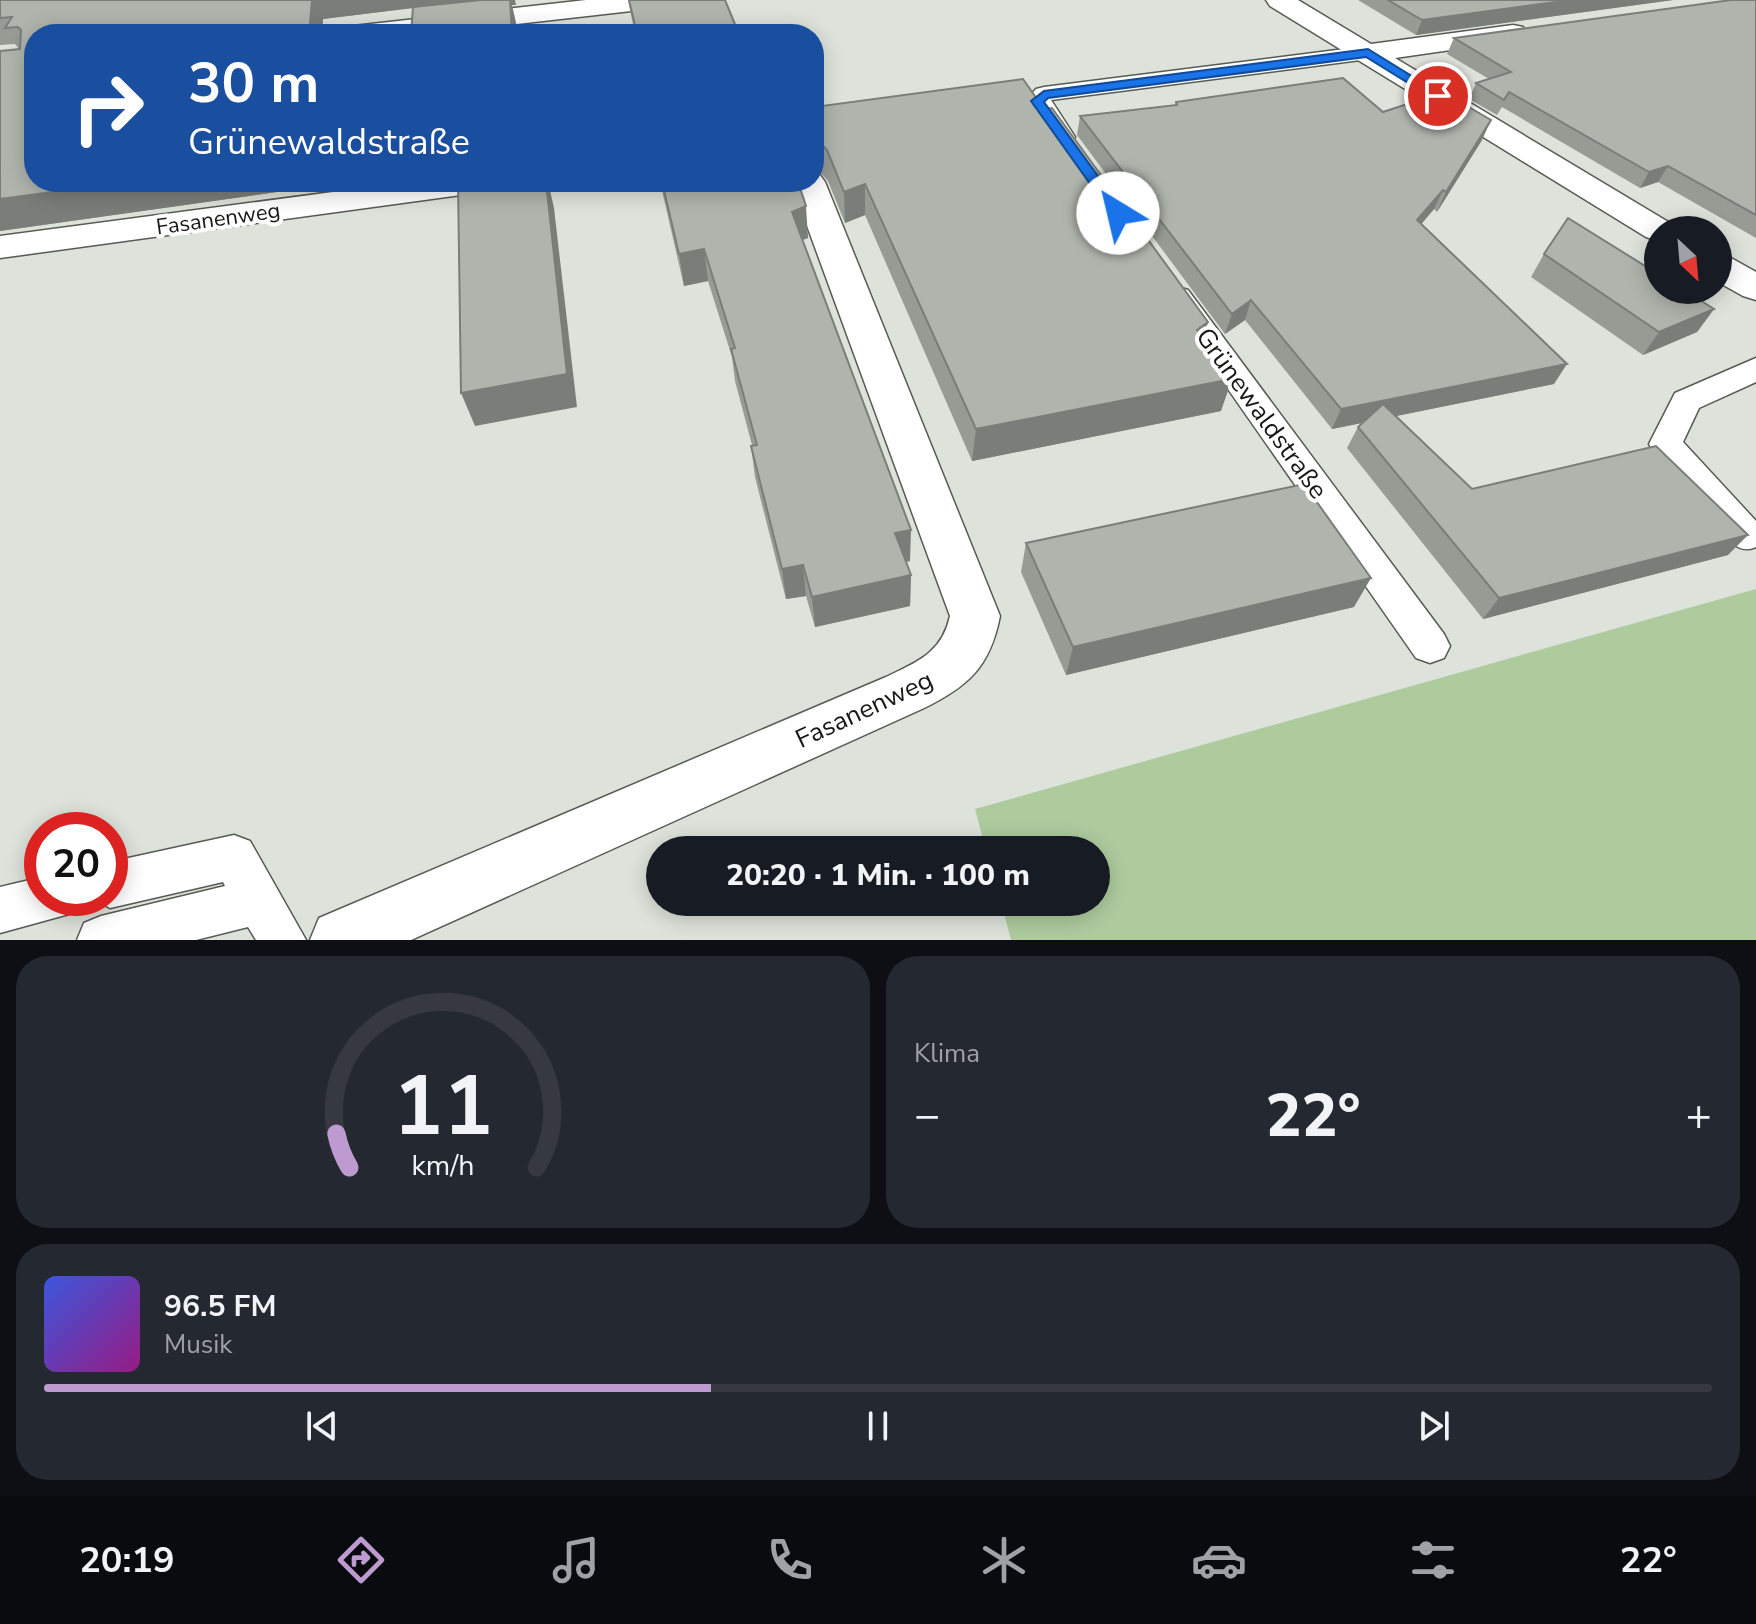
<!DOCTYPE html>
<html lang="de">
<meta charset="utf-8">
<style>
body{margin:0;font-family:"Nunito Sans",sans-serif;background:#242831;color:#f1f3f6;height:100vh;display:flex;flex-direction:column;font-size:30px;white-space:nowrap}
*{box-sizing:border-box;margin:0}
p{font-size:26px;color:#9ea1a6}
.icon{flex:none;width:44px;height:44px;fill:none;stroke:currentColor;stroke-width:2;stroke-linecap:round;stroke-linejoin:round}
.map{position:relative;height:940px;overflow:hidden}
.drawer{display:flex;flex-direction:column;gap:16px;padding:16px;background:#0d0f14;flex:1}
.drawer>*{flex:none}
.banner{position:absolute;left:24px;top:24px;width:800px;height:168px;border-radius:32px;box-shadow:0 4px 20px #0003;background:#1a4fa0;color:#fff;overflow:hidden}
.needle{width:52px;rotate:154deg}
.tools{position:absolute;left:1644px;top:216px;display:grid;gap:16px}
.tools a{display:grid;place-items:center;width:88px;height:88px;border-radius:50%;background:#171b24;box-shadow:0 4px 20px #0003;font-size:40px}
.speed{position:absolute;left:24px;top:812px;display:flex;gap:16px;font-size:40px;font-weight:700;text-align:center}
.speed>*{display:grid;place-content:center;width:104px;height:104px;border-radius:50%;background:#171b24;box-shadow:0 4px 20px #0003;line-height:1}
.speed .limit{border:12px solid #d22;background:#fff;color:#111}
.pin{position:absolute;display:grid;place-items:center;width:68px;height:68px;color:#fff;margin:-34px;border:4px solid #fff;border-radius:50%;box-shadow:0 2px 8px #0007}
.me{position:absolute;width:88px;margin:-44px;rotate:324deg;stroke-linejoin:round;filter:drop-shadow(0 0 6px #0008)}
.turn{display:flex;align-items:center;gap:28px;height:168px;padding:0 32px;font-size:36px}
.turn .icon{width:104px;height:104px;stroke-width:2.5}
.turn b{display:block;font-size:56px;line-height:68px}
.big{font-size:60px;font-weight:800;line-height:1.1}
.drawer .widget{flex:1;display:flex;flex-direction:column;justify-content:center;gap:12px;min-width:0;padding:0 28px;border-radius:32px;background:#242831}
.drawer .dial{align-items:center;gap:0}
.dial svg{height:208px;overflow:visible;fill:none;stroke:#363941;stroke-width:7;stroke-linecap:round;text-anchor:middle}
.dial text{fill:#f1f3f6;stroke:none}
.song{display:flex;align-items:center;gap:24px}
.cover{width:96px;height:96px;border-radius:12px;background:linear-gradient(135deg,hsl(230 70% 55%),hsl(310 70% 35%))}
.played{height:8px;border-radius:4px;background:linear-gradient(90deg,#bd9acf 40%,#363941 40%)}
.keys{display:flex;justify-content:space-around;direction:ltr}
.heat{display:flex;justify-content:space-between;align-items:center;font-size:44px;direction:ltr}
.drawer .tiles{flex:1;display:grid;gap:16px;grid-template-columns:1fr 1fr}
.widget:last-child{grid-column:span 2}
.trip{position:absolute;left:646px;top:836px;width:464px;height:80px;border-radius:40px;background:#171b24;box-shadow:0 4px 20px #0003;font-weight:800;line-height:80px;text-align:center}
.tab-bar{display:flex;height:128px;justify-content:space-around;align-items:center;background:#090b0e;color:#9ea1a6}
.tab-bar .icon{width:56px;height:56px}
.tab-bar .on{color:#bd9acf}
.tab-bar b{font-size:36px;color:#f1f3f6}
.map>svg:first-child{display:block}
.green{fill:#aecb9e}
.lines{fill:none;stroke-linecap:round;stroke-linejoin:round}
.lane-casing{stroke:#565b54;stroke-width:3}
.street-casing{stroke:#565b54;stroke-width:3}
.lane{fill:#fff;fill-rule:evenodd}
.street{fill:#fff;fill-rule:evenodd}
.wall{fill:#969b94}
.shaded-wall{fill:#7a7e78}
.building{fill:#afb4ac;stroke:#7a7e78;stroke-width:2}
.route{fill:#1a73e8;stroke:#114b97;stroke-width:2}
.labels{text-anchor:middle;stroke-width:8;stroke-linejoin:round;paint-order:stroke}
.far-street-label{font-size:22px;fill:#171816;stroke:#fff}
.street-label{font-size:26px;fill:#171816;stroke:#fff}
</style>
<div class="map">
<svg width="1756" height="940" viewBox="0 0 1756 940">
<rect width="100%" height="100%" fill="#dde3da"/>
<!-- green -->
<path class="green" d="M1756,589v351h-745l-10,-38h95v-52h-110l-11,-41z"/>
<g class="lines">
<!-- lane casing -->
<g class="lane-casing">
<path id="lane" d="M1368,46l11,7 -3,5 -325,42 24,37 -3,5h-18l-29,-41 11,-12 8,-2z
M1178,287l10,3 256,344 6,12 -6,12 -14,5 -14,-5 -253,-362 5,-6z
M1756,358v24l-57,26 -16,34 73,79v26c-7,3 -12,3 -18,0 -19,-10 -77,-83 -89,-103l26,-51z
M234,835l16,6 56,99h-50l-8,-13 -52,13h-119l7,-17 17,-7 124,-30 -2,-4 -113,26 -18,-10h18v-36z
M42,877v21h34l-7,16 -69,19v-46z"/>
</g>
<!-- street casing -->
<g class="street-casing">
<path id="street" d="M586,0h85l-4,6 -9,2 -231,26h-88l4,-6 10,-2z
M1266,0h32l73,44 142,-19 10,2 4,6 -4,6 -10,2 -118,17 275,165 6,7h-18v11l-12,-4 -376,-231z
M814,174l6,1 5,7 175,434c-10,51 -32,71 -78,93l-511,231h-101l9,-22 567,-241c31,-15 56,-24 64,-61l-159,-434h23z
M408,182h92l-5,7 -12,3 -483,66v-22z
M1718,255l13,3 25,14v28l-13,-4 -25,-14z"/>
</g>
<!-- lane -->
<use href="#lane" class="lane"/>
<!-- street -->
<use href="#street" class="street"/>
</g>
<!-- wall -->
<path class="wall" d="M0,0l516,5h-4l5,22 -104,-19 -90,11 -1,15h-288v148h278v5l-312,44v-180l19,-2 -4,-5 -15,1z
M628,0h97l14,34h-104z
M1358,0h315l-257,35z
M1756,0v238l-98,-56 -18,6 -138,-81 -5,8 -28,-16 7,-16 13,-4 -42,-25 7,-16z
M1176,102l207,10 99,28 -45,72 -3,-3 -13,15 133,160 -158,32 76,73 256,66 -245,64 -136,-171 11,-21 4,-4 -30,6 -87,-109 -20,14 -148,-199 3,-19 95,-11z
M814,107l230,2 164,213 -5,16 18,73 -249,50 -107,-246 -20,8 -17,-42 -8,-9h-6z
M660,182h138l10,56 -6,2 108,321 -4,1 5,13 -1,31 -95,21 -9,-31 -20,3 -31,-122 -4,-31 1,-1 -17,-64 -3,-24 -24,-76 -24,5z
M1544,254l170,55 -17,23 -54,23 -112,-78z
M1026,543l328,64 -288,68 -45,-103z"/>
<!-- shaded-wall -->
<path class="shaded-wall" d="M312,0h203l1,5h-4l6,29h-6l-91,-27 -98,12 -1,15h-13z
M1571,0h102l-257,35 6,-15z
M1491,120l-9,20 -45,72 9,-20z
M1668,166l-10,16 -18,6 9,-16z
M127,182h185v5l-312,44v-32z
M546,182h2l6,26 23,199 -102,19 -14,-33z
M865,184v31l-20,8 -1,-31z
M1443,190l-9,19 -26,31 9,-20z
M806,206l2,32 -14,5 -2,-31z
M704,249l4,32 -24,5 -5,-32z
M1251,300l-6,20 -20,14 7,-20z
M1714,309l-17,23 -54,23 16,-23z
M1208,322l-9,32 -2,-24z
M1567,364l-13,20 -222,45 9,-20z
M1232,379l-11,32 -249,50 4,-32z
M911,530l-1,31 -16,3 1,-31z
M1748,535l-20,20 -245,64 16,-21z
M803,565l3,31 -20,3 -4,-30z
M911,575l-1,31 -95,21 -3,-30z
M1371,578l-17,29 -288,68 7,-28z"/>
<!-- building -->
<path class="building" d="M0,0h312l-3,34h-275v148h93l-127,17v-148l20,-2 1,-19 -3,-3 -13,1 7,-11 -12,1z
M481,0h29l2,34h-101l2,-27z
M629,0h96l14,34h-102z
M1388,0h183l-149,20z
M1731,0h25v215l-88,-49 -19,6 -140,-80 -5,8 -28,-17 35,-11 -57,-34z
M1343,78l40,34 60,-20 48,28 -45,72 -3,-2 -26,30 150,144 -226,45 -90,-109 -19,14 -152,-198 97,-11 -1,-3z
M1023,79l21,30 8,-1 156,214 -11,8 35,49 -256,50 -111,-245 -21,8 -17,-42 -8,-9h-5v-34z
M458,182h88l21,192 -106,19z
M662,182h136l8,24 -14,6 119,318 -16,3 16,42 -99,22 -9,-32 -21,4 -31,-123 6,-1 -26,-96 4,-1 -31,-99 -25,5z
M1568,218l90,56v16h26l30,19 -55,23 -115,-78z
M1383,404l89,85 184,-43 92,89 -249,63 -141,-171z
M1304,484l67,94 -298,69 -47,-104z"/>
<!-- route -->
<path class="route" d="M1368,49l76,47 -10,3 -68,-42 -318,41 -4,4 81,111 -7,5 -5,-2 -82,-115 13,-10z"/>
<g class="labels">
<!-- far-street labels -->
<g class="far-street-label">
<text transform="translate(218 218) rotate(-8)" y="8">Fasanenweg</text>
</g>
<!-- street labels -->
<g class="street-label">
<text transform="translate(1262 413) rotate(54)" y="9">Grünewaldstraße</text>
<text transform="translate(864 709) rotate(-25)" y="9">Fasanenweg</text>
</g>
</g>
</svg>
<div class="tools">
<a><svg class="needle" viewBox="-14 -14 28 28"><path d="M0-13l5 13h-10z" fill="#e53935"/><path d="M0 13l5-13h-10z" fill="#9ea1a6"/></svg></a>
</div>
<div class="speed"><div class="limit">20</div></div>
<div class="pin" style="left:1438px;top:96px;background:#d93025"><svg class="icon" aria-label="arrive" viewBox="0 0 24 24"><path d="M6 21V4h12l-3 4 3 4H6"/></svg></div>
<svg class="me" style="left:1118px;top:213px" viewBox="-20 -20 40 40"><circle r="19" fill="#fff"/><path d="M0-13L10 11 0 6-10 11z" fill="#1a73e8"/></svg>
<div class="trip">20:20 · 1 Min. · 100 m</div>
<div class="banner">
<div class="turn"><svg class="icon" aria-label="right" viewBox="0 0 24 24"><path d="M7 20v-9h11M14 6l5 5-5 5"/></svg><div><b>30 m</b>Grünewaldstraße</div></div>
</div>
</div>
<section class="drawer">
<div class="tiles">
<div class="widget dial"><svg viewBox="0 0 100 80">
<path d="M14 69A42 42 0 1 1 86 69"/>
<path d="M14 69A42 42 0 0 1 9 56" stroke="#bd9acf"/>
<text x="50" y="56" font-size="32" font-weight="700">11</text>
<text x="50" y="72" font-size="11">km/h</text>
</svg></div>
<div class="widget"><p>Klima</p>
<div class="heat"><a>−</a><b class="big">22°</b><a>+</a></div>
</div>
<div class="widget">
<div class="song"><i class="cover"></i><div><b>96.5 FM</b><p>Musik</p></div></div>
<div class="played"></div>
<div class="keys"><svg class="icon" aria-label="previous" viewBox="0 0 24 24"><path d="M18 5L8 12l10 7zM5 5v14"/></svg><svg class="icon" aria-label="pause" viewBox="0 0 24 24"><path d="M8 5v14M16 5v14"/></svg><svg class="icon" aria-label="next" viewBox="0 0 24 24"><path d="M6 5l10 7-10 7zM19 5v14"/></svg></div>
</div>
</div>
</section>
<nav class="tab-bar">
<b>20:19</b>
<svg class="icon on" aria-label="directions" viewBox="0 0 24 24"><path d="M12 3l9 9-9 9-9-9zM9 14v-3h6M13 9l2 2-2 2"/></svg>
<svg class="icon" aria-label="music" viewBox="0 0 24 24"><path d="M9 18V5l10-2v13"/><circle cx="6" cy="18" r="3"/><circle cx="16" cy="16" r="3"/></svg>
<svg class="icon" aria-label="phone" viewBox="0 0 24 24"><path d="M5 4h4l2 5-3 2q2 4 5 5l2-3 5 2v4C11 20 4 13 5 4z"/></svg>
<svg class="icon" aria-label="climate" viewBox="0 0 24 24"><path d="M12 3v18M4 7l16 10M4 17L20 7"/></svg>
<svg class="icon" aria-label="car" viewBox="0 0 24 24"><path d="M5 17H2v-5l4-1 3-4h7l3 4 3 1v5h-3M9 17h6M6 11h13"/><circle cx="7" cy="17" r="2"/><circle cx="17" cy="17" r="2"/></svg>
<svg class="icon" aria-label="filters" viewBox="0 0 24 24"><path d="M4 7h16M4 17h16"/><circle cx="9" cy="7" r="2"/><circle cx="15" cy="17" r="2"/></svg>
<b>22°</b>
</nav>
